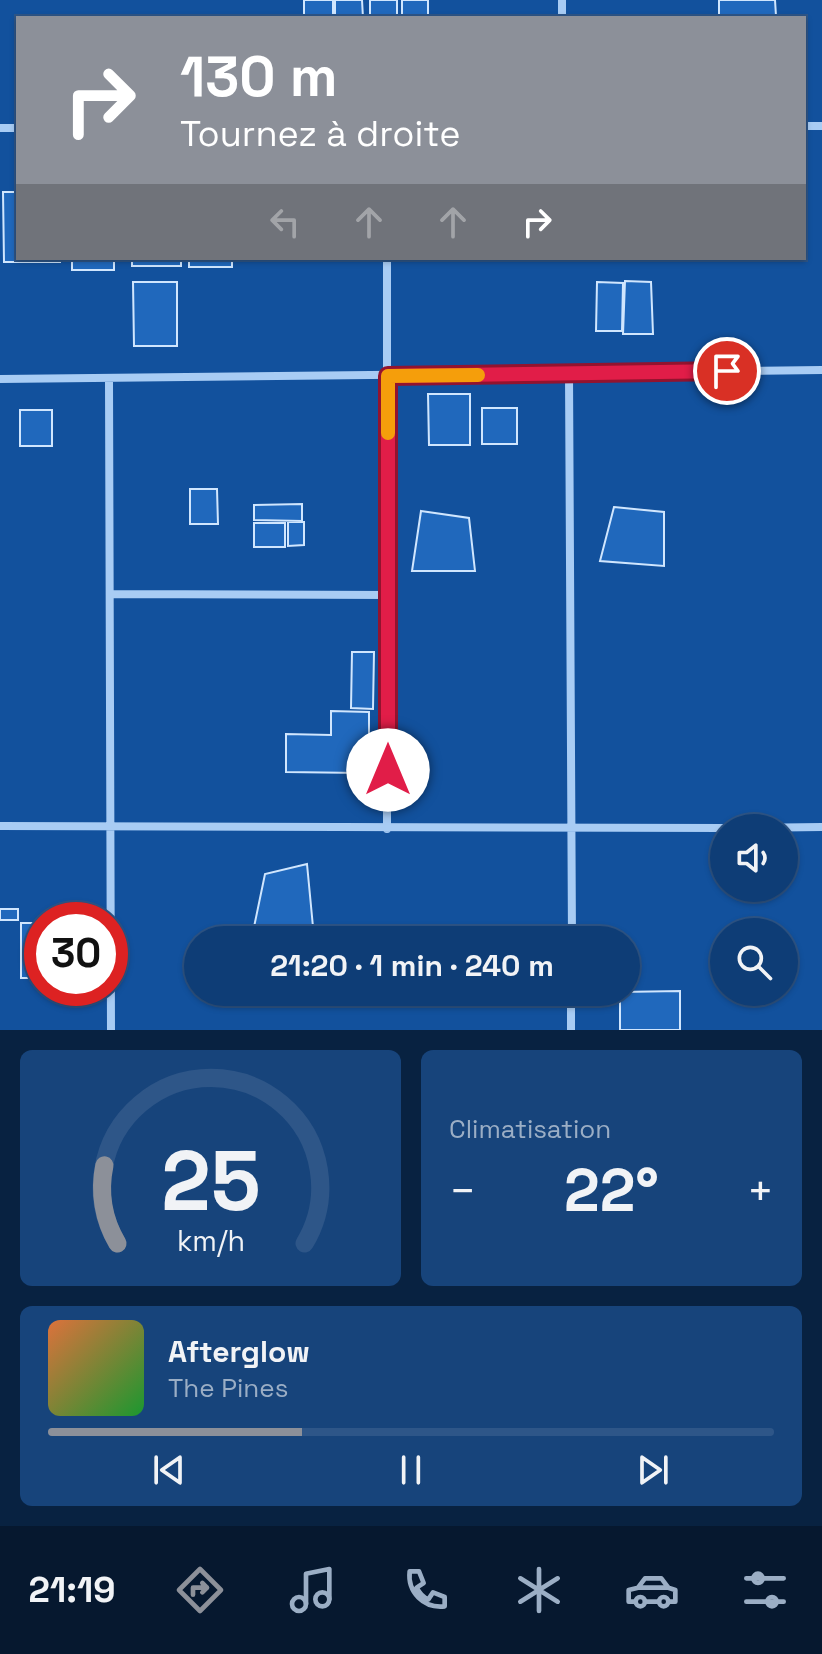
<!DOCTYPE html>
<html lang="fr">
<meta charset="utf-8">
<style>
body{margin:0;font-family:"Space Grotesk",sans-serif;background:#17447b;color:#f1f3f6;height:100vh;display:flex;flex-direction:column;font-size:30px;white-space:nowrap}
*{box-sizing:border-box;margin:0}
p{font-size:26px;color:#9baec5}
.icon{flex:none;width:44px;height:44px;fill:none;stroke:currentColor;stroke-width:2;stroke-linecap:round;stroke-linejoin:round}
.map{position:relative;height:1030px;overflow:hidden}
.details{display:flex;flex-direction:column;gap:20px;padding:20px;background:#082241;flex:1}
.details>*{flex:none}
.hud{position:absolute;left:16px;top:16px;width:790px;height:244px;border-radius:0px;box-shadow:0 2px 6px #0004,0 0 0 2px #2e5688;background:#8c9099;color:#fff;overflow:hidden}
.controls{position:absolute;left:710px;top:814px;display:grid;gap:16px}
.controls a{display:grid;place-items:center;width:88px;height:88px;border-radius:50%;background:#0e3d76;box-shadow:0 2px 6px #0004,0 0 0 2px #2e5688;font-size:40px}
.speed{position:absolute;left:24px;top:902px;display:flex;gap:16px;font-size:40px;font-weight:700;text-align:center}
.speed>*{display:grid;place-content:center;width:104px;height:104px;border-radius:50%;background:#0e3d76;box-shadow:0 2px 6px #0004,0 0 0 2px #2e5688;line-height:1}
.speed .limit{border:12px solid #d22;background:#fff;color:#111}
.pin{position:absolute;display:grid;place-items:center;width:68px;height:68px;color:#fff;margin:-34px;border:4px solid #fff;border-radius:50%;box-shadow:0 2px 8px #0007}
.me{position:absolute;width:88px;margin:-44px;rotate:0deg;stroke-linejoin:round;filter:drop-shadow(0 0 6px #0008)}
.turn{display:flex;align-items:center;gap:28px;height:168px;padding:0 32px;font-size:36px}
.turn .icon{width:104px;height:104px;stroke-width:2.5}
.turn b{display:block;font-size:56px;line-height:68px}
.lanes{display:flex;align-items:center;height:76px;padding:0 32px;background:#0003;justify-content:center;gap:40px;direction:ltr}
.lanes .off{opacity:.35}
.big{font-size:60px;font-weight:700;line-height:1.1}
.details .tile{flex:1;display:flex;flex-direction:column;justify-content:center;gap:12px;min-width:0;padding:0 28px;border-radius:12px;background:#17447b}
.details .dial{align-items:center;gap:0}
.dial svg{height:208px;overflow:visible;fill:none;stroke:#2e5688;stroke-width:7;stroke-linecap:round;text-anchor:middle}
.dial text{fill:#f1f3f6;stroke:none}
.song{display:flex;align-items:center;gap:24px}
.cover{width:96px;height:96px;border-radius:12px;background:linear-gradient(135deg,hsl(20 70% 55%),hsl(130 70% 35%))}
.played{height:8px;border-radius:4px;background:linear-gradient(90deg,#8c9099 35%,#2e5688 35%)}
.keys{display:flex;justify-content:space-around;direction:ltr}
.heat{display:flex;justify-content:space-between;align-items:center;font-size:44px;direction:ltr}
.details .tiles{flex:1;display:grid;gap:20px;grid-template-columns:1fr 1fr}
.tile:last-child{grid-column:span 2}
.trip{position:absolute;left:184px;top:926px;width:456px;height:80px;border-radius:40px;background:#0e3d76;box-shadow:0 2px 6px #0004,0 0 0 2px #2e5688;font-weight:700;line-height:80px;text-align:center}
.dock{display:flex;height:128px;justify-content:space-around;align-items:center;background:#06182f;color:#9baec5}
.dock .icon{width:56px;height:56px}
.dock .selected{color:#8c9099}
.dock b{font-size:36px;color:#f1f3f6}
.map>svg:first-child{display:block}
.building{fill:#2068bc;stroke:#d0e6fe;stroke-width:2}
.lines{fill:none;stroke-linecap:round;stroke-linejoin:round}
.minor{stroke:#a8ccf4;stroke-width:8}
.route-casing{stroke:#92132f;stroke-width:20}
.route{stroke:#e11d48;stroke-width:14}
.slow{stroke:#f59e0b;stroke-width:14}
</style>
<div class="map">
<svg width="822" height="1030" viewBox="0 0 822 1030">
<rect width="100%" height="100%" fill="#12519d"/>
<!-- building -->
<path class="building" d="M304,0h29v18h-29z
M335,0h27l1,18h-28z
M370,0h27v18h-27z
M402,0h26v18h-26z
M719,0h56l1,16 -62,2h5z
M3,192h15v66h42v4h-56z
M72,258h42v12h-42z
M132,258h49v8h-49z
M189,258h43v9h-43z
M625,281l26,1 2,52h-30z
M133,282h44v64h-43z
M597,282l26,1 -1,48h-26z
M428,394h42v51h-41z
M482,408h35v36h-35z
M20,410h32v36h-32z
M190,489h27l1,35h-28z
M302,504v17l-48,-1v-15z
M614,507l50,5v54l-64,-5z
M421,511l48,7 6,53h-63z
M288,522h16v23l-16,1z
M254,523h31v24h-31z
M352,652h22l-1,57 -22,-1z
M331,711l38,1v43l-8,-1v19l-75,-1v-38l45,1z
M307,864l6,63 -60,5 12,-58z
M0,909h18v11h-18z
M21,923h21v55h-21z
M680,991v39h-60v-38z"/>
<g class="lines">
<!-- minor -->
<path class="minor" d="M562,0v18
M804,126h18
M0,128h18
M387,258v571
M569,374l3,566
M0,379l822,-9
M109,380l2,650
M111,594l278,1
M0,826l724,2
M738,828l84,-1
M571,1030v-38"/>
</g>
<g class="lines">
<!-- route casing -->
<g class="route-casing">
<path id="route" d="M388,770v-394l339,-5"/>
</g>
<!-- route -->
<use href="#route" class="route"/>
<!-- slow -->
<path class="slow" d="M388,433v-57l90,-1"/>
</g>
</svg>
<div class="controls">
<a><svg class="icon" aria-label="sound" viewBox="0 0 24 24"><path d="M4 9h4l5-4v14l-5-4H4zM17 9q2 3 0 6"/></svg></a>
<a><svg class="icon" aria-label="search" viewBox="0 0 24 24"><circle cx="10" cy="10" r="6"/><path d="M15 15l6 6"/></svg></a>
</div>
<div class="speed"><div class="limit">30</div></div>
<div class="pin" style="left:727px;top:371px;background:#d93025"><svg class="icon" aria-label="arrive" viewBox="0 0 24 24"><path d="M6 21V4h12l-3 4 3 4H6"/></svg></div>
<svg class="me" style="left:388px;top:770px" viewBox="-20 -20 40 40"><circle r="19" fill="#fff"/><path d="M0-13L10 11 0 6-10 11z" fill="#e11d48"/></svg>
<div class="trip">21:20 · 1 min · 240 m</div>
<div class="hud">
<div class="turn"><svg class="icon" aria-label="right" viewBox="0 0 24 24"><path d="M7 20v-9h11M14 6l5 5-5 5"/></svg><div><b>130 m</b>Tournez à droite</div></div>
<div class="lanes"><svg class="icon off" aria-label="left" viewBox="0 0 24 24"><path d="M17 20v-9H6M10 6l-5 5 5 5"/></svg><svg class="icon off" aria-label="ahead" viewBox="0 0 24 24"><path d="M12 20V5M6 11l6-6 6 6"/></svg><svg class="icon off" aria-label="ahead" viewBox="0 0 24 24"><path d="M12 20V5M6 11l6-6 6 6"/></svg><svg class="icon" aria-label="right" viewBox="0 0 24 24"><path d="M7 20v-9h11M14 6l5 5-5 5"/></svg></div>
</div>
</div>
<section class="details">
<div class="tiles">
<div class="tile dial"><svg viewBox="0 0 100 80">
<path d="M14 69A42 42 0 1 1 86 69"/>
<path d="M14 69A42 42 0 0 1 9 39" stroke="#8c9099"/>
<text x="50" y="56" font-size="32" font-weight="700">25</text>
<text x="50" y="72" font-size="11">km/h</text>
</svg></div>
<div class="tile"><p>Climatisation</p>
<div class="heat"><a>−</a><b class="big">22°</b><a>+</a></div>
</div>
<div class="tile">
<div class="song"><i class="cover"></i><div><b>Afterglow</b><p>The Pines</p></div></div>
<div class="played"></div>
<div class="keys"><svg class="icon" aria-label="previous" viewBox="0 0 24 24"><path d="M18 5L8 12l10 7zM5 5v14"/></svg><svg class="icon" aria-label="pause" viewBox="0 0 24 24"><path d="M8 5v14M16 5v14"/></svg><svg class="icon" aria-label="next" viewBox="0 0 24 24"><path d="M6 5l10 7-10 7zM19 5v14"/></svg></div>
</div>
</div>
</section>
<nav class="dock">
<b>21:19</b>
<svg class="icon selected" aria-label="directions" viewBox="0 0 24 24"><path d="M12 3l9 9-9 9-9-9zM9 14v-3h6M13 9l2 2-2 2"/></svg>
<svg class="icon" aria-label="music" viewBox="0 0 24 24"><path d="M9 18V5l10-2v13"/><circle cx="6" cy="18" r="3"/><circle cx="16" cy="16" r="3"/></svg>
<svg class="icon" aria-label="phone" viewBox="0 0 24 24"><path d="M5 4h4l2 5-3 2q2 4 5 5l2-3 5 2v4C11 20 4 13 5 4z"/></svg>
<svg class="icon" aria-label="climate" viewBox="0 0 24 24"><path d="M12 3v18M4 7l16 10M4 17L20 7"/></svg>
<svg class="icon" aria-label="car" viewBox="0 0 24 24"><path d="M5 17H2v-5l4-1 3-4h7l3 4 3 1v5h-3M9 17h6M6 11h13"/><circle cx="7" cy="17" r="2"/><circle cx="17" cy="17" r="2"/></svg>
<svg class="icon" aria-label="filters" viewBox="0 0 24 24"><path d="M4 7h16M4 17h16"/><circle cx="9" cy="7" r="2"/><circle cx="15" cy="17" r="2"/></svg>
</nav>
